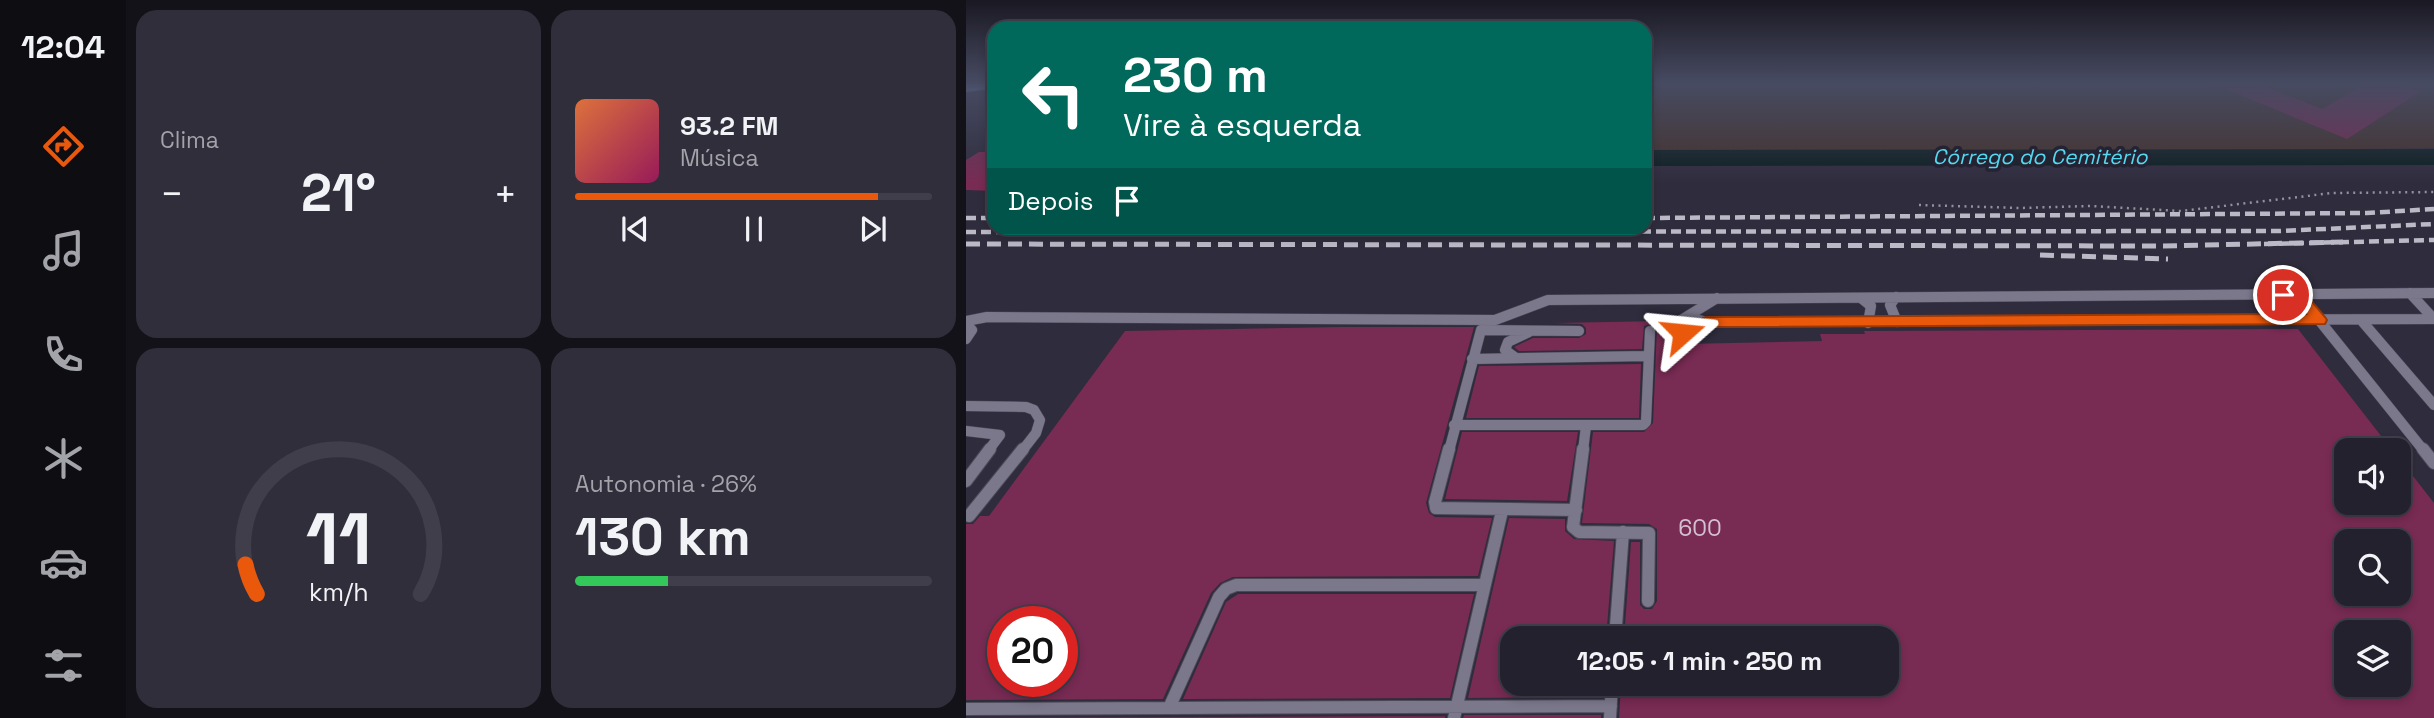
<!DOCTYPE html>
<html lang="pt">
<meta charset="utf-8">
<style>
body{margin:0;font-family:"Space Grotesk",sans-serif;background:#2f2e3a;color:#f1f3f6;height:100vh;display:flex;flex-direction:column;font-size:26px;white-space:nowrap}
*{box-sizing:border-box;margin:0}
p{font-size:23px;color:#a3a3aa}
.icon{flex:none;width:38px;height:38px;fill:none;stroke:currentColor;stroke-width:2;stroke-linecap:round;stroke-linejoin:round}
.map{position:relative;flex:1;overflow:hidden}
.side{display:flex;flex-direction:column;gap:10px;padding:10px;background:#131219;width:840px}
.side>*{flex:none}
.guide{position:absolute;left:21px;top:21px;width:665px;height:214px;border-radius:21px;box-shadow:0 4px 10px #0003,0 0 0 2px #403e4a;background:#00695c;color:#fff;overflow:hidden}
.tools{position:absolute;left:1368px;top:438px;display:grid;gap:14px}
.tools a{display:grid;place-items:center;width:77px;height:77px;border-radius:14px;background:#23212e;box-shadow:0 4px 10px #0003,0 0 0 2px #403e4a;font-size:35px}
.speed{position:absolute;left:21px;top:606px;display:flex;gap:14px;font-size:35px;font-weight:700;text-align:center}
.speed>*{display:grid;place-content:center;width:91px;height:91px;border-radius:50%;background:#23212e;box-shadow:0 4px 10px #0003,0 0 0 2px #403e4a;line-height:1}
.speed .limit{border:10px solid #d22;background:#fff;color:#111}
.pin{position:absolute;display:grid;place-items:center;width:60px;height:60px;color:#fff;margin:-30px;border:4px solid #fff;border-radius:50%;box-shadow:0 2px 7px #0007}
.me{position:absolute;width:77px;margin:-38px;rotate:72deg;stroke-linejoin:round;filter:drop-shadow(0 0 5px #0008)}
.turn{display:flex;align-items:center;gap:24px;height:147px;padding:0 21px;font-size:32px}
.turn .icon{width:91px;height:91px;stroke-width:2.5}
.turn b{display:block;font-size:49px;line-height:60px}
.then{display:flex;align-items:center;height:66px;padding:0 21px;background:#0003;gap:14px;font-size:26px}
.big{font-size:52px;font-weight:600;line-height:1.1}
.side .widget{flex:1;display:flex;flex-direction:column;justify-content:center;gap:10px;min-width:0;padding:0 24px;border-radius:21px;background:#2f2e3a}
.side .dial{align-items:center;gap:0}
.dial svg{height:182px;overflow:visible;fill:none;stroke:#403e4a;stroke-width:7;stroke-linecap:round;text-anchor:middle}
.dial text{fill:#f1f3f6;stroke:none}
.song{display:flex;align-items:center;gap:21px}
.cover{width:84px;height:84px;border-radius:10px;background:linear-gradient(135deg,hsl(20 70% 55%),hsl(330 70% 35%))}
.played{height:7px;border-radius:4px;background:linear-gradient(90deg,#ea580c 85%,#403e4a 85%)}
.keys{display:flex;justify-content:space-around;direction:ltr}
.heat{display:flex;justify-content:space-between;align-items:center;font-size:38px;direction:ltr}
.charge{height:10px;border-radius:5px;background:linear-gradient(90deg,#34c759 26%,#403e4a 0)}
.side .tiles{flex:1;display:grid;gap:10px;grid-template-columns:repeat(2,1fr)}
.trip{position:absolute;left:534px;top:626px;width:399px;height:70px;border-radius:21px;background:#23212e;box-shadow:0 4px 10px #0003,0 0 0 2px #403e4a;font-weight:600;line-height:70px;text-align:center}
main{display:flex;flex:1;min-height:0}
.dock{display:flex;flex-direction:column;width:126px;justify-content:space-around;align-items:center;background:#0e0d12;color:#a3a3aa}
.dock .icon{width:49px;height:49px}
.dock .selected{color:#ea580c}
.dock b{font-size:32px;color:#f1f3f6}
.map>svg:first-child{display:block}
.commercial{fill:#44312a}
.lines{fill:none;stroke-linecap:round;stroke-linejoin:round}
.river{fill:#0c1d20;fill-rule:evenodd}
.building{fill:#782b53;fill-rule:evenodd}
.lane-far1-casing{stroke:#4c4958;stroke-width:11}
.lane-casing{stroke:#4c4958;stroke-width:14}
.highway-casing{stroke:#4c4958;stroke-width:2}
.path{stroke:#94919f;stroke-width:2.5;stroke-dasharray:2 4.5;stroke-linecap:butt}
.lane-far1{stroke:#7c788c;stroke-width:10}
.lane{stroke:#7c788c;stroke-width:12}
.highway{fill:#8daaf9;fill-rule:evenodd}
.rail-far1{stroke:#bbb9c6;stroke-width:4.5;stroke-dasharray:10 5;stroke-linecap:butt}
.rail{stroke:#bbb9c6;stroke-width:5;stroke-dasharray:14 7;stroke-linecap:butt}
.route{fill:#ea580c;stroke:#983908;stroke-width:2}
.labels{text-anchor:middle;stroke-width:7;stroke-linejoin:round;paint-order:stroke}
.far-water-label{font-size:21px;font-style:italic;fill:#53d9ed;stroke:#252233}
.near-number-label{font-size:23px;fill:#d5c0d3}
</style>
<main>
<nav class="dock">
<b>12:04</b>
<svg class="icon selected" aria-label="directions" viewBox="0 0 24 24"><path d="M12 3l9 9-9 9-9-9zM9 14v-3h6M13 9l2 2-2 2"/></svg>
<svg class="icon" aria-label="music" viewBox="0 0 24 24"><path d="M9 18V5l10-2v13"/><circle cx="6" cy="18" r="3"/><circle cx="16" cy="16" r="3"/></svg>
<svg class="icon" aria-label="phone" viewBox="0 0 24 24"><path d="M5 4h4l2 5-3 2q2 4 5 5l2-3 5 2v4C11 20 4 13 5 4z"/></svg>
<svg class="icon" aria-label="climate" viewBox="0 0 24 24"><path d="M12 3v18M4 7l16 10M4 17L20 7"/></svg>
<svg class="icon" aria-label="car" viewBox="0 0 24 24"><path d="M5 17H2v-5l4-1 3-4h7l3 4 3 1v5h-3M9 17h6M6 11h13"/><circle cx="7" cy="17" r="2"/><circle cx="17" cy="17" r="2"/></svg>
<svg class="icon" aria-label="filters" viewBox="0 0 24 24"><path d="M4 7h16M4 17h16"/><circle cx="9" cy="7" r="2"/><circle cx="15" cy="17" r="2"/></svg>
</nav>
<section class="side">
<div class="tiles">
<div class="widget"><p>Clima</p>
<div class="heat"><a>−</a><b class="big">21°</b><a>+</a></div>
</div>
<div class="widget">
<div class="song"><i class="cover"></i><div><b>93.2 FM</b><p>Música</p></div></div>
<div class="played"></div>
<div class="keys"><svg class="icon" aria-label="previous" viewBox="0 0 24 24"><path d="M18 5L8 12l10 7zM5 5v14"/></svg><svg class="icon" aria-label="pause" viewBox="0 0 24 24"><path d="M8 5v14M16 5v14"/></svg><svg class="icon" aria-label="next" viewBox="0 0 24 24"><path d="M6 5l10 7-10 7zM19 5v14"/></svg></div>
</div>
<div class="widget dial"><svg viewBox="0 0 100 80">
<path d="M14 69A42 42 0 1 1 86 69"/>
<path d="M14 69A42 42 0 0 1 9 56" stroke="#ea580c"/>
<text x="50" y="56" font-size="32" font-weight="700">11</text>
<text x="50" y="72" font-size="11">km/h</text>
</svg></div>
<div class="widget"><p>Autonomia · 26%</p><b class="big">130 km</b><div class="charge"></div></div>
</div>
</section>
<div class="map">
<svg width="1468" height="718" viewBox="0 0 1468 718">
<rect width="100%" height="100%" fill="#2f2c3d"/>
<!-- commercial -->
<path class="commercial" d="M679,83h789v65l-453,6 -76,-4h-260z"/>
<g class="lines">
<!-- river -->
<path class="river" d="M1468,149v16l-789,1v-16z"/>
</g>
<!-- building -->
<path class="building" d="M1245,83h44l67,26 44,-26h31l23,9 -73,47z
M13,152h15v39l-28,-1v-30z
M697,321l11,17 10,2v4l138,-3 -2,-7h45l-1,-3 434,-2 94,121h-45v52h52v-44l35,45v215h-815l2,-34h265v-45h-262l7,-97h9v63l4,4h8l5,-8v-72l-8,-5 -67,-1 11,-91h51l9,-9 4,-95 -6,-4 -7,2 -2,23 -123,2 -5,-4 19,-9h46l7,-4v-6l-4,-4 -29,-1zM1381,541h52v52h-52zM1381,632h52v52h-52z
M374,327h134l-48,176 3,10 6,4 57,1 -14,58 -245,1 -13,6 -9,10 -48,106 -197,1v-176h7l7,-8h9l136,-185zM37,621h59v60h-59z
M675,364l-2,54h-173l13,-52z
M496,432h116l-11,69 -122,-2z
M543,518l56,1v12l9,8 40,2 -8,98h-94v45h91l-1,13 -134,1z
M272,594h236l-24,104 -267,1 43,-97z
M498,715h137v3h-138z
M479,716v2h-479l480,-2z"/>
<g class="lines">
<!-- lane-far1 casing -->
<g class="lane-far1-casing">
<path id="lane-far1" d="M1444,293l24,26
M1300,295l16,23
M1333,295l125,156
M930,297l-6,8 7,17
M895,298l10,8 -3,17
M727,313l3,6 10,3 728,-3
M1395,320l73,85
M0,321l21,-4 508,3 53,-20 886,-7
M0,324l6,6 -6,9
M707,325l44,-27
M713,333l12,-2 15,-9
M550,358l-11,-8 3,-8 21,-10
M506,359l176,-3
M0,406l60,1 8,3 6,10 -4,13 -14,18
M488,425h189l3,-3 4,-91
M0,431l34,4 -12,16
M483,451l32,-121 98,1
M617,451l3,-25"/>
</g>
<!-- lane casing -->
<g class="lane-casing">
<path id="lane" d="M483,449l-14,53 1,6 140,2
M617,449l-10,78 6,5 70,1 -1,68
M1457,449l11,14
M0,481l24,-32
M3,516l54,-67
M649,639l8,-107
M203,708l50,-111 7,-8 10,-4h247
M0,709l645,-3
M488,718l48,-207
M644,718l2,-34"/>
</g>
<!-- highway casing -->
<g class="highway-casing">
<path id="highway" d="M28,83v5l-28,4v-8z"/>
</g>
<!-- path -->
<path class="path" d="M953,205l101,3 70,-2 91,5 151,-18 102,-1"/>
<!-- lane-far1 -->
<use href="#lane-far1" class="lane-far1"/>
<!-- lane -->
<use href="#lane" class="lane"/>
<!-- highway -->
<use href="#highway" class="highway"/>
<!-- rail-far1 -->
<path class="rail-far1" d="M0,218h28
M679,218l722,-5 67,-4
M0,232l1313,-1 155,-7
M1298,244l170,-4"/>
<!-- rail -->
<path class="rail" d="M0,244l1197,2 180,-4
M1074,255l128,4"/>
</g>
<!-- sky -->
<linearGradient id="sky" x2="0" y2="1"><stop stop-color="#1a1822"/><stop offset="0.45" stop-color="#474b62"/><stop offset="1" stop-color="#474b62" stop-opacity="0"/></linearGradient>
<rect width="1468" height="184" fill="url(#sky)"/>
<!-- route -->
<path class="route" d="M1317,290l21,2 21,25 2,3 -2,4 -617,3 -25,11 -7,-5 2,-4 28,-12 600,-3 -11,-14 -18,-2 -2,-3z"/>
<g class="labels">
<!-- far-water labels -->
<g class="far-water-label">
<text x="1074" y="164">Córrego do Cemitério</text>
</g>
<!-- near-number labels -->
<g class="near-number-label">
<text x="734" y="536">600</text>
</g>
</g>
</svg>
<div class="tools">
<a><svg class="icon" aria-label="sound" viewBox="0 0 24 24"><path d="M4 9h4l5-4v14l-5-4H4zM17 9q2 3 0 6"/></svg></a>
<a><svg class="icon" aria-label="search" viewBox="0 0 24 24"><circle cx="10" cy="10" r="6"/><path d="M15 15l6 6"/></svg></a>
<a><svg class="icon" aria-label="layers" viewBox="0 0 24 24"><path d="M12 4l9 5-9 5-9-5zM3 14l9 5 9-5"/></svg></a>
</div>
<div class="speed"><div class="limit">20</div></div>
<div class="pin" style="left:1317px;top:295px;background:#d93025"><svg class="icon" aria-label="arrive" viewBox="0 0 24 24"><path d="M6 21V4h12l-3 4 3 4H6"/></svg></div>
<svg class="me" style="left:717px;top:333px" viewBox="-20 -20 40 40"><path d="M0-17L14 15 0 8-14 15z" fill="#ea580c" stroke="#fff" stroke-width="4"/></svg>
<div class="trip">12:05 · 1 min · 250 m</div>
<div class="guide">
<div class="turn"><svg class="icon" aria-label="left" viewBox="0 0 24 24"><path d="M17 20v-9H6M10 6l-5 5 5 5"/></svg><div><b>230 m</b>Vire à esquerda</div></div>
<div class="then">Depois<svg class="icon" aria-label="arrive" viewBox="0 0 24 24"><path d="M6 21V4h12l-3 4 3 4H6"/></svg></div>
</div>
</div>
</main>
